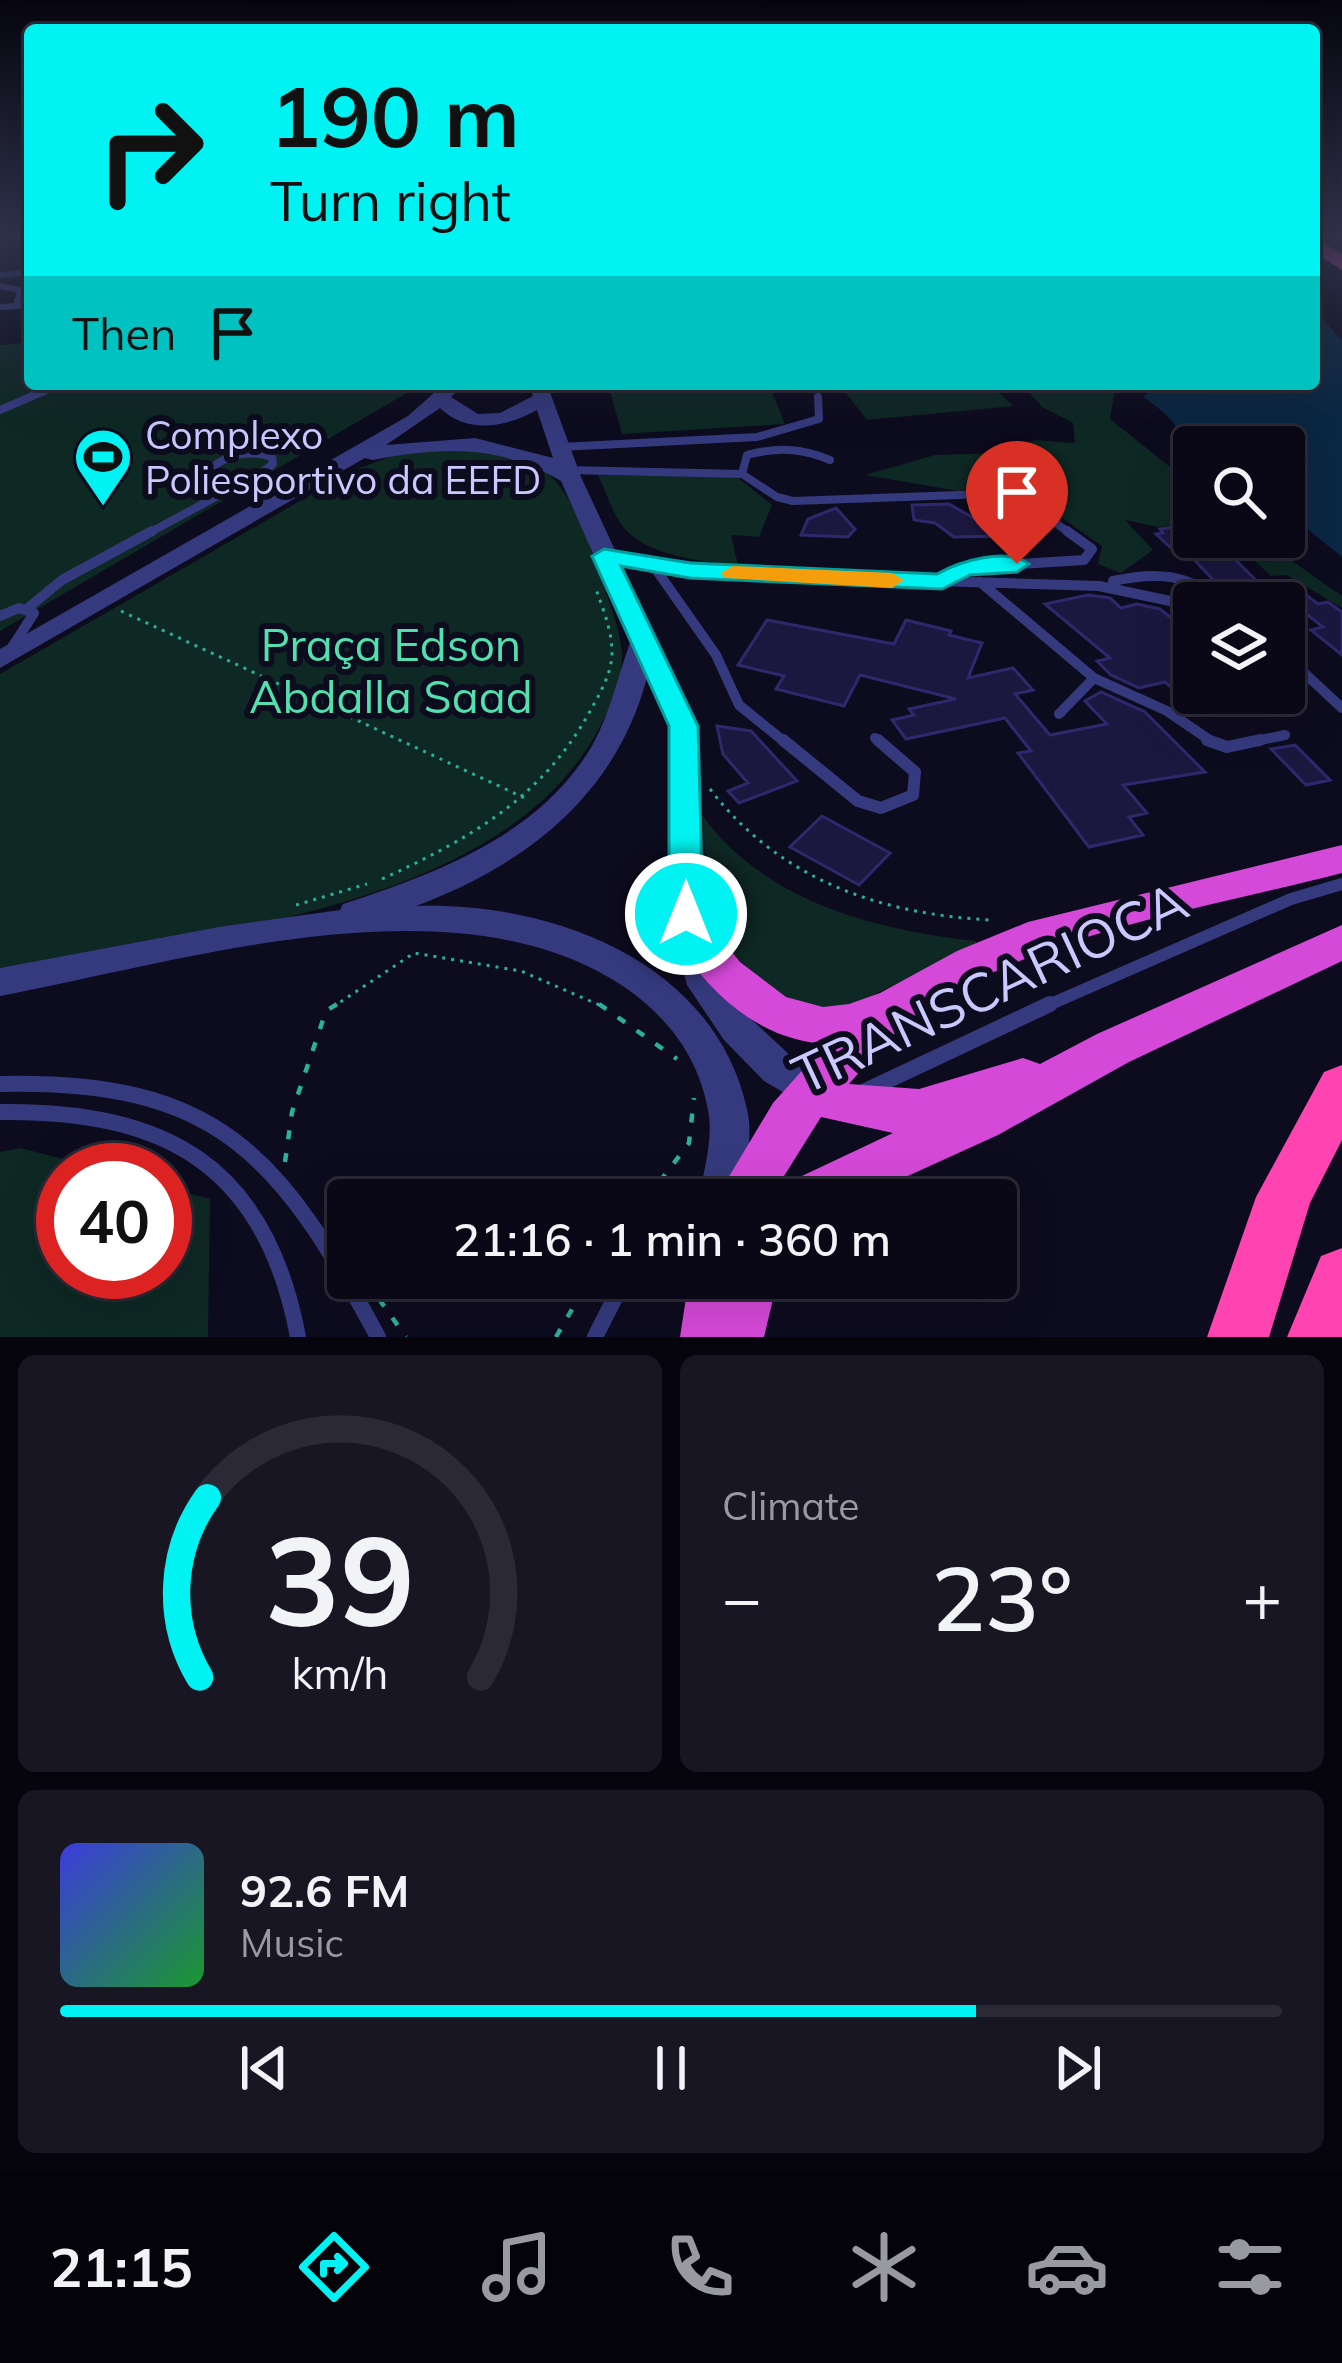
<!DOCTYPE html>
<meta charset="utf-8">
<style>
body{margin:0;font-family:Mulish,sans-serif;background:#181623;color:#f1f3f6;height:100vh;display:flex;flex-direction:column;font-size:45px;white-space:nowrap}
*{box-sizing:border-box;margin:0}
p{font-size:39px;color:#999aa1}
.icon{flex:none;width:66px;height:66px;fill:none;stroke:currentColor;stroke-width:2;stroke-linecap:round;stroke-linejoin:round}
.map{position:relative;height:1337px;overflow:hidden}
.panel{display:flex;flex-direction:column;gap:18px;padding:18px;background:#06040c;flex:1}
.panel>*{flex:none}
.banner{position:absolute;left:24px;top:24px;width:1296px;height:366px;border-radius:12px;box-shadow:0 12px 48px #0002,0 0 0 3px #2a2935;background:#00f3f2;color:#111;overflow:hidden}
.buttons{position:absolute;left:1173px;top:426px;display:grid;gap:24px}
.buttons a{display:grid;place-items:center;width:132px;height:132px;border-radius:12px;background:#0a0816;box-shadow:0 12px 48px #0002,0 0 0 3px #2a2935;font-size:60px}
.speed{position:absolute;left:36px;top:1143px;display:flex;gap:24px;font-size:60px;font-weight:700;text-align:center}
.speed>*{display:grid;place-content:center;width:156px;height:156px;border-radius:50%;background:#0a0816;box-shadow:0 12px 48px #0002,0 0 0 3px #2a2935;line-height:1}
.speed .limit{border:18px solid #d22;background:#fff;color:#111}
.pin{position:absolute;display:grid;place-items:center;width:102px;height:102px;color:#fff;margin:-123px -51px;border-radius:50% 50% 50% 0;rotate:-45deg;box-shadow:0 0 12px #0007}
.pin .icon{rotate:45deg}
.me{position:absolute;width:132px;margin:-66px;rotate:0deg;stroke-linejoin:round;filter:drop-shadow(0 0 9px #0008)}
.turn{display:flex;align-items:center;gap:42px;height:252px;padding:0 48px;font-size:54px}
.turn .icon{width:156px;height:156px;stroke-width:2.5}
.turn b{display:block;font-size:84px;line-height:102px}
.then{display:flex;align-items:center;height:114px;padding:0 48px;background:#0003;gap:24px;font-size:45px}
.big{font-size:90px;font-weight:600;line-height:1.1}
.panel .tile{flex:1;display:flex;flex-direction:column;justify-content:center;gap:18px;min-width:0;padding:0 42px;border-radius:18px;background:#181623}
.panel .dial{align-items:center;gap:0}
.dial svg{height:312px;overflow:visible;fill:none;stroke:#2a2935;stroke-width:7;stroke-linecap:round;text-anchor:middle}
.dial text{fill:#f1f3f6;stroke:none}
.song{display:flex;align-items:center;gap:36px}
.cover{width:144px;height:144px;border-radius:18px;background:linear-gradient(135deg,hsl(240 70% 55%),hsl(130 70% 35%))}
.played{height:12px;border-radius:6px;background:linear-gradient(90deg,#00f3f2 75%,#2a2935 75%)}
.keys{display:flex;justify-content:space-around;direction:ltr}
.heat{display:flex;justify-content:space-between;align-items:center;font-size:66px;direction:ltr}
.panel .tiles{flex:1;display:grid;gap:18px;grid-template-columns:1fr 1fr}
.tile:last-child{grid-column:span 2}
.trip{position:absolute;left:327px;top:1179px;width:690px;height:120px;border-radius:12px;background:#0a0816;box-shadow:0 12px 48px #0002,0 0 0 3px #2a2935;font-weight:600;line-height:120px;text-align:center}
.menu{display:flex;height:192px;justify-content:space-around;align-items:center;background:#040309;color:#999aa1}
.menu .icon{width:84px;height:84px}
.menu .active{color:#00f3f2}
.menu b{font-size:54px;color:#f1f3f6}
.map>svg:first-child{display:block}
.green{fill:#0e2824}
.water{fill:#0a2743}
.building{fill:#1b173f;stroke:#2f286c;stroke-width:3}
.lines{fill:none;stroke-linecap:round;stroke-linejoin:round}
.path-far1{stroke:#2ab19b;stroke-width:3;stroke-dasharray:3 6;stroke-linecap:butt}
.path{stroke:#2ab19b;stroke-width:4.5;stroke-dasharray:9 14;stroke-linecap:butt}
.service-far4{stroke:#353a7e;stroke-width:6}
.service-far3{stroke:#353a7e;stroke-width:8}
.service-far2{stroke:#353a7e;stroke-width:10}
.service-far1{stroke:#353a7e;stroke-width:12}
.service{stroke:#353a7e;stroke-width:16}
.tertiary{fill:#353a7e;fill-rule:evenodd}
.trunk{fill:#d549d8;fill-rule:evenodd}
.motorway{fill:#ff43b1;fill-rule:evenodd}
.route{fill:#00f3f2;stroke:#009e9d;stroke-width:3}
.slow{fill:#f59e0b}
.labels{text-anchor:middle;stroke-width:12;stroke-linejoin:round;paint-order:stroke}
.far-poi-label{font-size:39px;fill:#c9c8ff;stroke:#0d0b1e;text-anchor:start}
.park-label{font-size:45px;fill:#52e1ae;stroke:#0d0b1e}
.near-street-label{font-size:54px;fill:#c9c8ff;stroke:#0d0b1e}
</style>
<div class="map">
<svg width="1342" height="1337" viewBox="0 0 1342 1337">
<rect width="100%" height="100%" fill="#0d0b1e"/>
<!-- green -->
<path class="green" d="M30,342v42h392l-422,247v-286z
M608,384h161l16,40 -163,10z
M839,384h151l23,22 -146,14z
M1035,384h88l-9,11 -4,24 84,67v37l-36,4 -33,-7 28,30 -32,23 -23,-9 4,-18 -75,-53 17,-8 -6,-5 -80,11 -93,-16 70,-20 60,-2 40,-13 40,3 -2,-20 -31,-16 -13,-15z
M458,447c22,5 51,6 72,15 42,18 59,83 73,122 7,22 18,47 19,70 1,31 -14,59 -29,85 -103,174 -411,198 -593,229v-294l352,-203 45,-17z
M598,475l139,2 35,28 -13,32 -28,-2 7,30c-36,-4 -90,-8 -115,-38 -11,-14 -17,-36 -25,-52z
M1228,537h30l84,59v12l-55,-33 -16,1z
M702,815c63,87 173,115 274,126v5l-147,70 -46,-14 -57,-49 -15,-28z
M21,1148l83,22h-41v102h102v-85l45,12 -2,138h-208v-185z"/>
<!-- water -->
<path class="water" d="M1314,309l28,31v217l-47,-38 -11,-4v-68h-90v16l-7,-5c-5,-32 -18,-43 -44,-61l14,-13h157z"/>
<!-- building -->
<path class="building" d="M1000,502l6,9 16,18 -23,2 -20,-28z
M949,504l56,32 -51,1 -19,-14 -21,-3 -2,-15z
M836,508l19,21 -7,8 -47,-2 7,-16z
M1194,525v12h18l51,50 26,-5 29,22 10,-2 14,10v43l-31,-25 12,-3 -33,-26 -42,2 -22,-18 -7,1 -37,-39 -10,2 -16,-15 7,-1 -3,-4z
M1088,595l22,3 11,10 16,-4 23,5 34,28v56h74v6l-67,16 -36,-33 -26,6 -28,-13 -14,-14 13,-3 -65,-54z
M767,620l127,24 12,-24 45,11 -2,4 33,8 -14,35 45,-10 20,22 -18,4 35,41 57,-11 -22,-23 16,-9 44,20 60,60 -82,13 24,28 -18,4 14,18 -54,12 -71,-94 13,-2 -26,-33 -99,21 -14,-19 22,-5 -5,-6 47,-10 -96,-24 -16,31 -68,-17 8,-13 -46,-11z
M717,726l34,5 46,50 -58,22 -11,-12 20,-8 -25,-29z
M1295,745l35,35 -24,5 -35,-36z
M822,816l68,37 -31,32 -69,-38z"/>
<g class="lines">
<!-- path-far1 -->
<path class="path-far1" d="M121,611l406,188
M710,789c69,90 169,125 280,131
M382,879c87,-40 159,-80 207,-166 10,-18 23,-39 23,-61 0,-21 -9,-43 -16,-63
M296,905l71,-21
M333,1007l81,-54 107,18 83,36"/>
<!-- path -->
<path class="path" d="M599,1004l78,55
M285,1162l7,-50 34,-101 11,-7
M646,1200l43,-57 5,-45
M379,1299l27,38
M556,1337l34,-59"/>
<!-- service-far4 -->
<path class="service-far4" d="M0,275l30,-3
M0,286l20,4 -4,16
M0,307l30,-2"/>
<!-- service-far3 -->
<path class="service-far3" d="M0,410l60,-26
M560,447l197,-10 62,-18 -1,-22
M568,470l174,4 35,23 16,4 221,-8 57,41
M742,474l5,-19c30,-8 55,-7 83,5
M1014,493l44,-6
M147,534l117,-63 9,-7 -1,-7c-25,-8 -47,-3 -66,16l20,17"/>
<!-- service-far2 -->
<path class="service-far2" d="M607,556l165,20 327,10 95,20
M655,568l61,87 23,50 47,38
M1113,581c46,-10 74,-7 112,22
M942,582l31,-15 111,-7 8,-11 -25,-18
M980,582l114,96 73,33 47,32
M28,608l34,-28 90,-49
M0,616l19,-8 15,5 -23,36
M1284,654l58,54
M1059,714l35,-36
M875,738l6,5
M1246,743l39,-8"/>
<!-- service-far1 -->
<path class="service-far1" d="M783,740l75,61 23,7 32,-13 2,-23 -37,-32
M1207,740l20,7 33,-7
M1044,1007l247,-108 51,-15"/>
<!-- service -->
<path class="service" d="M0,1084c218,-5 280,71 378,253
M861,1093l189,-89
M0,1112c167,-2 266,54 298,225
M690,1200l21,-18
M595,1337l30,-59"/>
<!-- tertiary -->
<path class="tertiary" d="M444,384h20l-13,13 27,17 22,-1 33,-17 -4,-12h18l34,93 116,249 6,188 19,66 28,38 42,39 34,23 6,12 -6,12 -14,5 -48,-28 -40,-41 -37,-55 -18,-71v-188l-22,-49c-30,117 -121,188 -231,229 137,-4 298,55 331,203 7,29 -3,61 -6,91h-42c4,-29 15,-61 9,-90 -9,-50 -37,-89 -78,-119 -167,-119 -444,-30 -630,5v-28l219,-41 121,-17 3,-6c94,-31 198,-69 250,-160 18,-33 25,-69 38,-104l-70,-159c-61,-37 -121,-34 -188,-21l-8,-2 -365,210v-19l408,-233zM440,408c28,27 66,19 97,2l16,48 -78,-20 -89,7z"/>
<!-- trunk -->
<path class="trunk" d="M1342,845v28c-134,35 -306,61 -421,139 -27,18 -50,47 -72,72l70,5 104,-31 17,6 57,-30 245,-109v36l-213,101 -131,73 -143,65h-76l8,-17 106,-50 -72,-16 -52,83h-54l58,-97 53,-59c-69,-5 -115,-50 -152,-105l-6,-11 6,-11 15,-5 15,5 36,45 46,35 37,10 26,-3 31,-11 77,-42 71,-29z
M689,1278h89l-14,59h-84z"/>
<!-- motorway -->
<path class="motorway" d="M1314,236l28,18v16l-28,-18z
M1342,1065v75l-32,63 -41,134h-62l49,-140 68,-125z
M1342,1248v89h-55l34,-81z"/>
</g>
<!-- sky -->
<linearGradient id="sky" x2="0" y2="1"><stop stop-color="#070610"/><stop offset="0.56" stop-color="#2f344c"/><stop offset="1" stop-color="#2f344c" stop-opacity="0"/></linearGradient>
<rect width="1342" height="422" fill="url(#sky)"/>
<!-- route -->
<path class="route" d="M604,549l86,14 247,11c23,-13 70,-27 92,-10l-12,8 -47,3 -28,14 -252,-11 -69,-12 77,160 5,188 -5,9 -12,4 -12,-4 -5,-9v-188l-77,-170z"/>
<!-- slow -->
<path class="slow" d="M733,566l159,7 12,7 -12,8 -167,-10 -4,-5z"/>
<!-- icons -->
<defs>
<g id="stadium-pin" transform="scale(3)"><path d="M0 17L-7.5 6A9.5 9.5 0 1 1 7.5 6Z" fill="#00f3f2" stroke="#0d0b1e"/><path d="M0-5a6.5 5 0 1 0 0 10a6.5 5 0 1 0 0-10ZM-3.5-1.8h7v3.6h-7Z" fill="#111"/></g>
</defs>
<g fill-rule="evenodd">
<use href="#stadium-pin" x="103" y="457"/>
</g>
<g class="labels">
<!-- far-poi labels -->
<g class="far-poi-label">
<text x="145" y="449">Complexo<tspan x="145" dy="45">Poliesportivo da EEFD</tspan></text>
</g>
<!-- park labels -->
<g class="park-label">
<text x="391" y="661">Praça Edson<tspan x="391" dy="52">Abdalla Saad</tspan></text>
</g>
<!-- near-street labels -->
<g class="near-street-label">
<text transform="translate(990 988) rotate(-25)" y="19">TRANSCARIOCA</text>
</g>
</g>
</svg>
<div class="buttons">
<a><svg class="icon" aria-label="search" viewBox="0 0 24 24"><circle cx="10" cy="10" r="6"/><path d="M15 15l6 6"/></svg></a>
<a><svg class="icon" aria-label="layers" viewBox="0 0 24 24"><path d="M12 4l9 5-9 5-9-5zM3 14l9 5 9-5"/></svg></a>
</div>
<div class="speed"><div class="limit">40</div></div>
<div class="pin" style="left:1017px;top:564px;background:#d93025"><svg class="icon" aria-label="arrive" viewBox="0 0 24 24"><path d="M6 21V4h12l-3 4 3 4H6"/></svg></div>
<svg class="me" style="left:686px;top:914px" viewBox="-20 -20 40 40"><circle r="17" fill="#00f3f2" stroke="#fff" stroke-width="3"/><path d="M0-11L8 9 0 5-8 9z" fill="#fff"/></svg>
<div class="trip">21:16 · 1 min · 360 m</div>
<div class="banner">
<div class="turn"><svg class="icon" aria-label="right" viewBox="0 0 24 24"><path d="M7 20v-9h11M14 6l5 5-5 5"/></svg><div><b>190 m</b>Turn right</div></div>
<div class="then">Then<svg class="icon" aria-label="arrive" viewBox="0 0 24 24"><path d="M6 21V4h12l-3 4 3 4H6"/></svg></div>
</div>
</div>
<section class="panel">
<div class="tiles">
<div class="tile dial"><svg viewBox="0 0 100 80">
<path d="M14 69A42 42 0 1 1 86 69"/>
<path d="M14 69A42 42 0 0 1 16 23" stroke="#00f3f2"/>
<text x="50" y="56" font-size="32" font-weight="700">39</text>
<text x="50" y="72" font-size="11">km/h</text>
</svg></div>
<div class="tile"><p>Climate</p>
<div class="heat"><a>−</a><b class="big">23°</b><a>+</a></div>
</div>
<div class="tile">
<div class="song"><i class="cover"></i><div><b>92.6 FM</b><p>Music</p></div></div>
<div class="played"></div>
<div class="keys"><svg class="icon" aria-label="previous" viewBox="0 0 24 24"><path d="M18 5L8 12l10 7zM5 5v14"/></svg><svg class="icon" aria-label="pause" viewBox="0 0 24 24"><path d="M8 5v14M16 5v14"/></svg><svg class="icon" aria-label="next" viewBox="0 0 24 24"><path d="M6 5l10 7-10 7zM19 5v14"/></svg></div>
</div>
</div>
</section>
<nav class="menu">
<b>21:15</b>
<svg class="icon active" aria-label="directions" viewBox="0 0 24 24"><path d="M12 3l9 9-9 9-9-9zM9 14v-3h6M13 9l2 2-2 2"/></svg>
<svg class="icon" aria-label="music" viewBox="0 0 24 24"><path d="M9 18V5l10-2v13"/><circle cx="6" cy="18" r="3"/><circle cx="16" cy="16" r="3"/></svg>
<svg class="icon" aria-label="phone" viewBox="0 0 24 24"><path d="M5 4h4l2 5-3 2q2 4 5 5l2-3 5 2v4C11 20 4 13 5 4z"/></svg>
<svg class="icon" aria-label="climate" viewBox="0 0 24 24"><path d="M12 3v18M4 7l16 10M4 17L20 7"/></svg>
<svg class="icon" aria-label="car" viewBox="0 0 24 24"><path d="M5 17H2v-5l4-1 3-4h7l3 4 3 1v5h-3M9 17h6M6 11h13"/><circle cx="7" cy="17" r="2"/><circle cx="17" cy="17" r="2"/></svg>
<svg class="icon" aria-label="filters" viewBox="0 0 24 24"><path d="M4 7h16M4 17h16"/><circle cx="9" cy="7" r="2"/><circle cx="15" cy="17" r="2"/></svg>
</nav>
